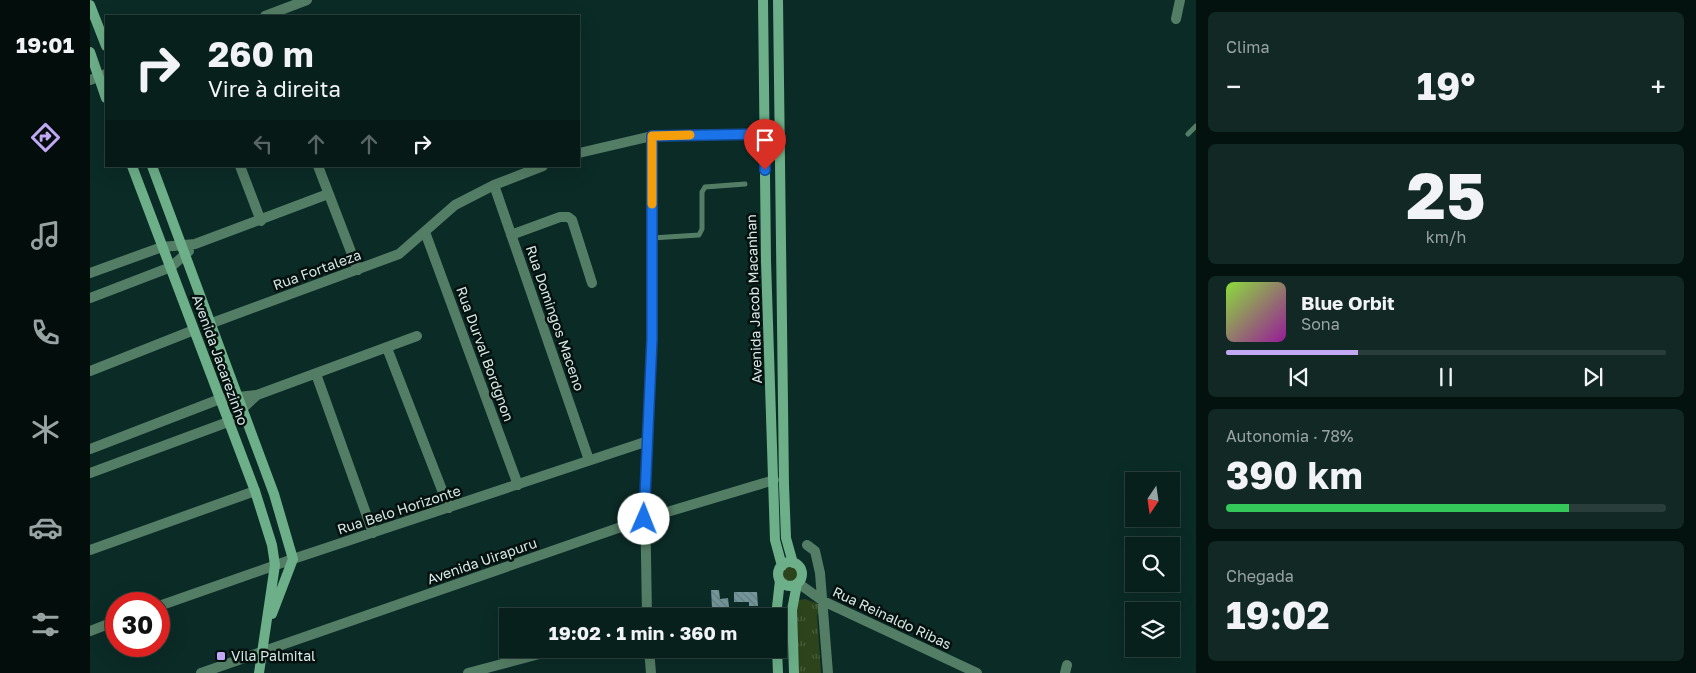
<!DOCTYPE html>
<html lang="pt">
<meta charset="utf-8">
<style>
body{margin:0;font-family:"Golos Text",sans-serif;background:#112825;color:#f1f3f6;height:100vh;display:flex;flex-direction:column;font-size:19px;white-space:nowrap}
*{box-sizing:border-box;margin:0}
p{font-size:16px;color:#98a3a3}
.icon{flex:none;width:28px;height:28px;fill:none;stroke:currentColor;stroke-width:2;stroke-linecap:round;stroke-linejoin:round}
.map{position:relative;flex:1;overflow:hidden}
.side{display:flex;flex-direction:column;gap:12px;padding:12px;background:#04120f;width:500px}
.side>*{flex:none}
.top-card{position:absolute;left:15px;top:15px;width:475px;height:152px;border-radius:0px;box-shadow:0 5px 20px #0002,0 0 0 1px #293e3b;background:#08201c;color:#f1f3f6;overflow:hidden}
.needle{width:32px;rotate:193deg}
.fabs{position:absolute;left:1035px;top:472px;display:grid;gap:10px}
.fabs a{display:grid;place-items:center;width:55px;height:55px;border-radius:0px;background:#08201c;box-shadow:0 5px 20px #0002,0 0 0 1px #293e3b;font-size:25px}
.speed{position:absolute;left:15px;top:592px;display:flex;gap:10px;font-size:25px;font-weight:700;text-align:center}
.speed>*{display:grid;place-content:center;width:65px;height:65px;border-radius:50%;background:#08201c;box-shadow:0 5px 20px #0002,0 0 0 1px #293e3b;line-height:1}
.speed .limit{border:8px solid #d22;background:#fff;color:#111}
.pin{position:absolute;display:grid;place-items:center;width:42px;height:42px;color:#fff;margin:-51px -21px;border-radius:50% 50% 50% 0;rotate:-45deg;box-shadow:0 0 5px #0007}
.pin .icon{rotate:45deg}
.me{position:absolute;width:55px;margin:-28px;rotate:1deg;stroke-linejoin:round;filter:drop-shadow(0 0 4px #0008)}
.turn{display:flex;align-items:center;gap:18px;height:105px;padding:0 20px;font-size:22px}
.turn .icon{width:65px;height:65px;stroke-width:2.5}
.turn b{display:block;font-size:35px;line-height:42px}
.lanes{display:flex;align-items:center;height:48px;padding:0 20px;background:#0003;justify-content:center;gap:25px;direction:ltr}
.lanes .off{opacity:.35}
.big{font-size:38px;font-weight:700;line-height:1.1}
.side .widget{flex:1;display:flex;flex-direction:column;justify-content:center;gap:8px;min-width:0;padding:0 18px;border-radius:8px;background:#112825}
.side .dial{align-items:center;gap:0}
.dial b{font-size:65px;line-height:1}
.song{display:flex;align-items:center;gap:15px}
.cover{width:60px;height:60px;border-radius:8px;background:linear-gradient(135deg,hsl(90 70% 55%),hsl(300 70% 35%))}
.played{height:5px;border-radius:2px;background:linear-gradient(90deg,#c1a8f3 30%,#293e3b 30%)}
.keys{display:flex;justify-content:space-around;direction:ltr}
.heat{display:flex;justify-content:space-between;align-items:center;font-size:28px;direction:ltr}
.charge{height:8px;border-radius:4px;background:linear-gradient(90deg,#34c759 78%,#293e3b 0)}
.trip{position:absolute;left:409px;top:608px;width:288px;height:50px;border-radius:0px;background:#08201c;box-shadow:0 5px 20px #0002,0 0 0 1px #293e3b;font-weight:700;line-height:50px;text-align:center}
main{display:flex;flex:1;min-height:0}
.dock{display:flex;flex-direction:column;width:90px;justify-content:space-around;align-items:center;background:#030d0b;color:#98a3a3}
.dock .icon{width:35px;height:35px}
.dock .on{color:#c1a8f3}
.dock b{font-size:22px;color:#f1f3f6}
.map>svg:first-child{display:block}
.grass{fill:url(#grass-tufts)}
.building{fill:url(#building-back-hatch)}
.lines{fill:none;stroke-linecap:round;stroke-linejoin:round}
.lane{stroke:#547d65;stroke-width:5}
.street{stroke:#547d65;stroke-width:10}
.secondary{stroke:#6caf88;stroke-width:10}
.route-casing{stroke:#114b97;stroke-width:12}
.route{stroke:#1a73e8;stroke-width:9}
.slow{stroke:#f59e0b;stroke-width:9}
.poi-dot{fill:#c1a8f3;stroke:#05110f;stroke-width:2}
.labels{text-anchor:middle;stroke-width:5;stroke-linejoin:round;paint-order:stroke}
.street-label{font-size:14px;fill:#d7e8e4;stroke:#05110f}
.poi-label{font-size:14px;fill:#d7e8e4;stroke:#05110f;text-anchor:start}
</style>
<main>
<nav class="dock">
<b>19:01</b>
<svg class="icon on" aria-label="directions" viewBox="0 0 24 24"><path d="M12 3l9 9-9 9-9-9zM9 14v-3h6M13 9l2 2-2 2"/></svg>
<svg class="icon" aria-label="music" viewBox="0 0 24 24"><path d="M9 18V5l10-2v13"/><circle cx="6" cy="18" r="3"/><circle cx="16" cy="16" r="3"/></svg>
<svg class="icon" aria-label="phone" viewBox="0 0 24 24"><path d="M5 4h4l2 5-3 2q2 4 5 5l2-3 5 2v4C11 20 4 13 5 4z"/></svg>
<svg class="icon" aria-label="climate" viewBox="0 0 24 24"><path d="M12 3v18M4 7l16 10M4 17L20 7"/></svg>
<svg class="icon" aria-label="car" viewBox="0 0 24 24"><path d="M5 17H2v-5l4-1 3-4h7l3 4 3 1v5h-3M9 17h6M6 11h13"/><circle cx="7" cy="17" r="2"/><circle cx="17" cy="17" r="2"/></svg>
<svg class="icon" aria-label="filters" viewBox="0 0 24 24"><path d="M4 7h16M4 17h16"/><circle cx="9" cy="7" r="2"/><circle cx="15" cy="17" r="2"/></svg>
</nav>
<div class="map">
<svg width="1106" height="673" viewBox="0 0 1106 673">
<defs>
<pattern id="grass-tufts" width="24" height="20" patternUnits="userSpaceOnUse" patternTransform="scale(1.25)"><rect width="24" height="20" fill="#2c431c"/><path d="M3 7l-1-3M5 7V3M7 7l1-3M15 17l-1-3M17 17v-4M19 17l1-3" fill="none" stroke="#4a5e3d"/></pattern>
<pattern id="building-back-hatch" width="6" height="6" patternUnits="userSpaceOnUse" patternTransform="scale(1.25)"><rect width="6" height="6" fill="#74969a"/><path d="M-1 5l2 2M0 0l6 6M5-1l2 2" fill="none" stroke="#647e80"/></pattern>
</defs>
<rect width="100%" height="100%" fill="#0b2b26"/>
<!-- grass -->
<path class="grass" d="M690 574a10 10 0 1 1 20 0a10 10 0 1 1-20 0Z
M715,599l14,5 2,7 -4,4 4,58h-22l-3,-64 3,-9z"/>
<!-- building -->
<path class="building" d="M621,590h8l1,9 8,-1 1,9 -17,1z
M644,592h23l1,14h-9v-4h-15z"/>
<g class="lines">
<!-- lane -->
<path class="lane" d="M1098,134l8,-8
M562,238l47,-3 3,-6v-37l3,-5 40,-3"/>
<!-- street -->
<path class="street" d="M175,16l42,-16
M1086,19l4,-19
M0,80l16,-6
M489,153l73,-17 113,-2
M150,166l21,55
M228,166l40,104
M404,185l95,275
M335,232l93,253
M421,235l49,-18h8l4,3 20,63
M0,273l72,-26 33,-3 133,-50
M0,298l81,-31 18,-16
M122,323l187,-69 56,-49 39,-20 49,-19
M297,348l62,160
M0,371l104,-41
M226,374l57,159
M0,449l130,-50 37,-4 160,-59
M0,473l138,-51 29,-27
M717,545l8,6 5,22 8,100
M0,550l165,-59
M708,583l25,18 154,72
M69,606l134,-47 355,-118
M557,616l-2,-120 7,-157v-203
M0,631l26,-10
M559,649l2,24
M111,673l443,-154 130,-39
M378,673l90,-24
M975,673l2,-8"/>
<!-- secondary -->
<path class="secondary" d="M673,0l3,261 9,279 7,26
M688,0l6,485 2,53 7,25
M0,5l16,41
M0,52l16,46
M42,166l123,325 17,54 3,20 -16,108
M62,166l122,328 19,65 -21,55
M688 574a12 12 0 1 1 24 0a12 12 0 1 1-24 0Z
M686,616l4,-36
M687,649l1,24
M704,673l-2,-63 5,-26"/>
</g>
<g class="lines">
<!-- route casing -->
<g class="route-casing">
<path id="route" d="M554,519l8,-180v-203l113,-2v36"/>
</g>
<!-- route -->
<use href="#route" class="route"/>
<!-- slow -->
<path class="slow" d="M562,204v-68l38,-1"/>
</g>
<!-- markers -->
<rect class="poi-dot" x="126" y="651" width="10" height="10" rx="2.5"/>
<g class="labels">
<!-- street labels -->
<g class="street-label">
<text transform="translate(227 270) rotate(-20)" y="5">Rua Fortaleza</text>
<text transform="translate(664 299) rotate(-92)" y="5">Avenida Jacob Macanhan</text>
<text transform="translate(465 318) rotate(71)" y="5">Rua Domingos Maceno</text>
<text transform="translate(395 354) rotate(70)" y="5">Rua Durval Bordgnon</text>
<text transform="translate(130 360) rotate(70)" y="5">Avenida Jacarezinho</text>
<text transform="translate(309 510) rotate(-18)" y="5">Rua Belo Horizonte</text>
<text transform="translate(392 561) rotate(-19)" y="5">Avenida Uirapuru</text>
<text transform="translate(802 618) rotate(25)" y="5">Rua Reinaldo Ribas</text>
</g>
<!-- poi labels -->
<g class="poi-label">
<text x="141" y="661">Vila Palmital</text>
</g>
</g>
</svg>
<div class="fabs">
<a><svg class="needle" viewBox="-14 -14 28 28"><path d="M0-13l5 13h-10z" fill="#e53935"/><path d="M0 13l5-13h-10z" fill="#98a3a3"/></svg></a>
<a><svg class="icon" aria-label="search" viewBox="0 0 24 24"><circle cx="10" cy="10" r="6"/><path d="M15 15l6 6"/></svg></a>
<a><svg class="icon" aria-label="layers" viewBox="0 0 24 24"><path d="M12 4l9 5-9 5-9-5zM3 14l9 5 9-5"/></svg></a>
</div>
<div class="speed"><div class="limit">30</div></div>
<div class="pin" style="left:675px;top:170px;background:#d93025"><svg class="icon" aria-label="arrive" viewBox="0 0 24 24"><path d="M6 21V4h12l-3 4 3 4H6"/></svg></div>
<svg class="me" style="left:554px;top:519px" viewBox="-20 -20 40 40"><circle r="19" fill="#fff"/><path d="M0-13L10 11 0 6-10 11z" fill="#1a73e8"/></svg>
<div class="trip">19:02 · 1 min · 360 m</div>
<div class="top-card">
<div class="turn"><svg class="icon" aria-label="right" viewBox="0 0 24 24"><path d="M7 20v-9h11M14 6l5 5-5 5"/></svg><div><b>260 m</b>Vire à direita</div></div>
<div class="lanes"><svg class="icon off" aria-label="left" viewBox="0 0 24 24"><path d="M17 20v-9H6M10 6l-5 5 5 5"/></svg><svg class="icon off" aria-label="ahead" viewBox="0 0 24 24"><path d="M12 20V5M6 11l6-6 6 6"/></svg><svg class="icon off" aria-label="ahead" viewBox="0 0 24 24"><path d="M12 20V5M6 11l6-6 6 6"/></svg><svg class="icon" aria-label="right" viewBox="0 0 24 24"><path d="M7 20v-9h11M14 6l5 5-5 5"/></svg></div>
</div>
</div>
<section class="side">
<div class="widget"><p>Clima</p>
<div class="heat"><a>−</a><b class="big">19°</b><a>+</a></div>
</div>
<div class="widget dial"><b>25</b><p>km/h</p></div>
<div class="widget">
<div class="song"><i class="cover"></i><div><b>Blue Orbit</b><p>Sona</p></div></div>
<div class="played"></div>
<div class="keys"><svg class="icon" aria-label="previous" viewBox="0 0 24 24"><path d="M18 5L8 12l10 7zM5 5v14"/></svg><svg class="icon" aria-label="pause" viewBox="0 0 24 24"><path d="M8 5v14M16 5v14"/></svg><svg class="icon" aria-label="next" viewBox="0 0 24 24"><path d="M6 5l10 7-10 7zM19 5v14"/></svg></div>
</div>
<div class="widget"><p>Autonomia · 78%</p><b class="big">390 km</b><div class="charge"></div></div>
<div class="widget"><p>Chegada</p><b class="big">19:02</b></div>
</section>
</main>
